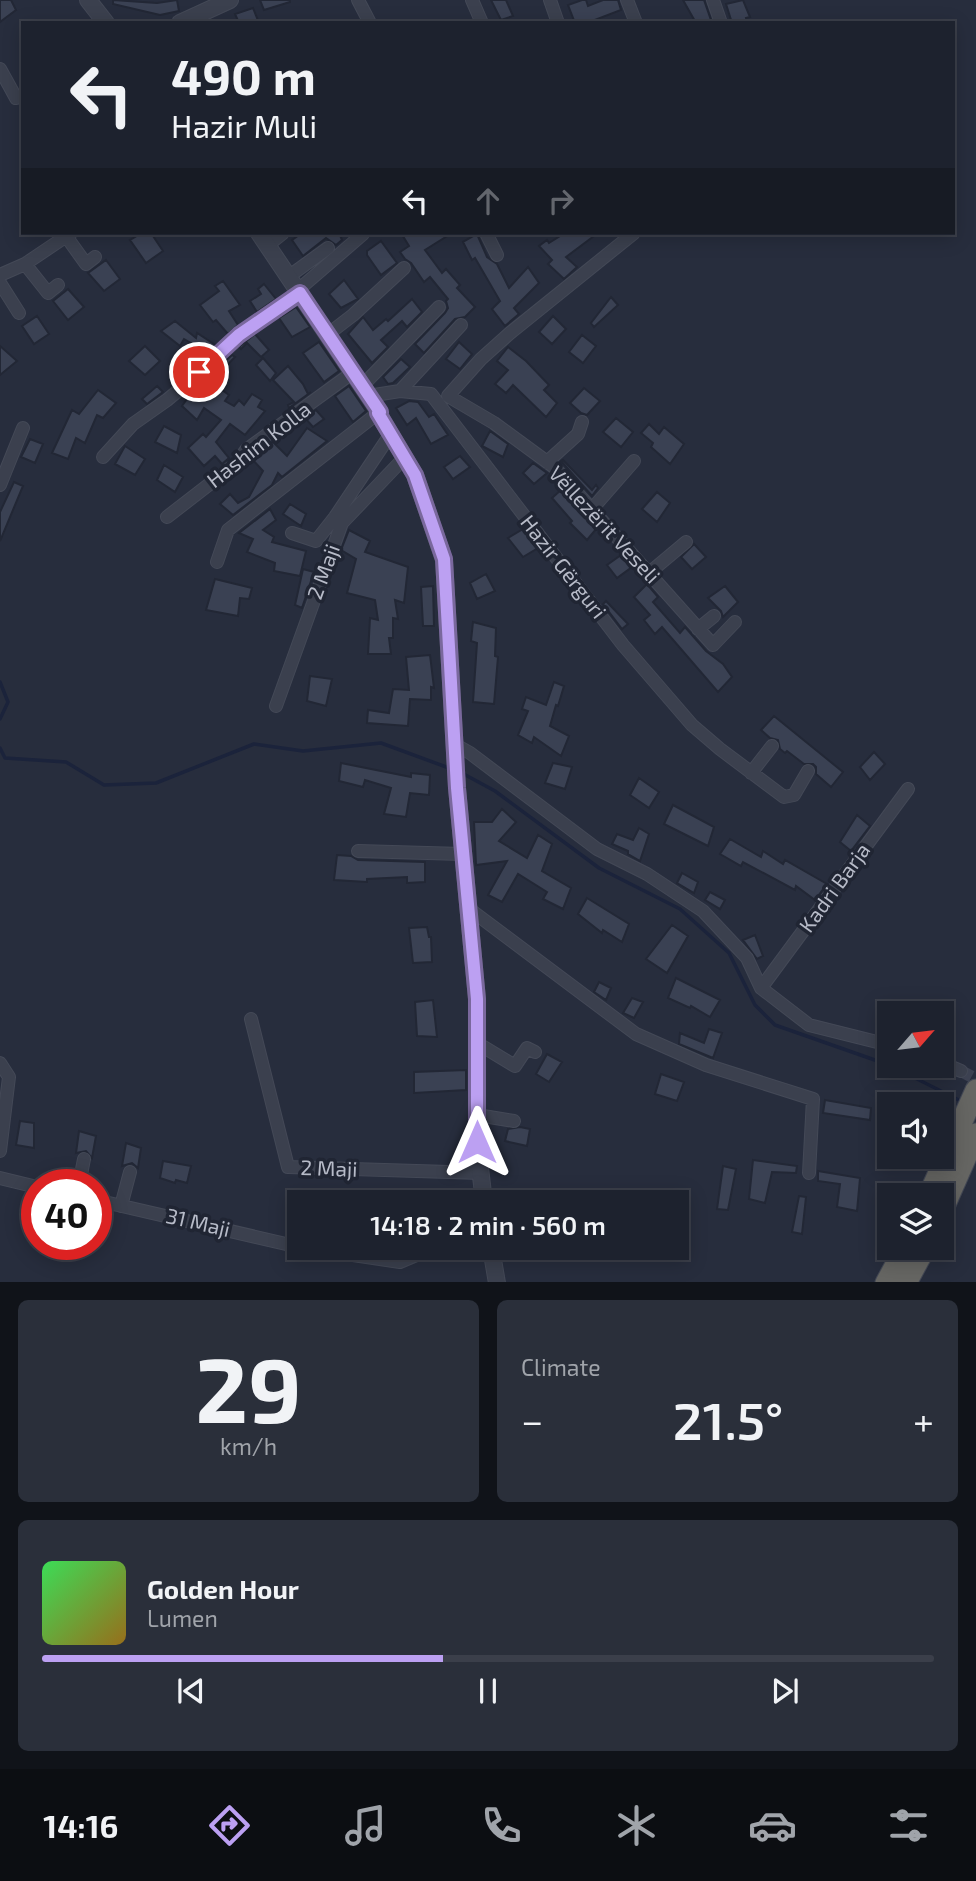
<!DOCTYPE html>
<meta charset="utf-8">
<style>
body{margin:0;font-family:"Exo 2",sans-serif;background:#2a2f3a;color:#f1f3f6;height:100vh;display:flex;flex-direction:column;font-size:26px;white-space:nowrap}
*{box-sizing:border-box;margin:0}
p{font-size:23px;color:#a0a4aa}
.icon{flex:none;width:38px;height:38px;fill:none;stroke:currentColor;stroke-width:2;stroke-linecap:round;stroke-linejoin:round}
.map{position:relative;height:1282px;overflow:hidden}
.panel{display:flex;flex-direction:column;gap:18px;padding:18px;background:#101319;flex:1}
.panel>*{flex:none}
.guide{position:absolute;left:21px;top:21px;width:934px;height:214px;border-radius:0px;box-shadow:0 4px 18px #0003,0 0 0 2px #3b3f4a;background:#1d222e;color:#f1f3f6;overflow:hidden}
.needle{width:46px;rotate:62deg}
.fabs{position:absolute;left:877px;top:1001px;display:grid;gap:14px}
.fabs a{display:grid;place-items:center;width:77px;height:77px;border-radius:0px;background:#1d222e;box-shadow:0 4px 18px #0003,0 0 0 2px #3b3f4a;font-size:35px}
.speed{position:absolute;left:21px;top:1169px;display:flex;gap:14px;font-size:35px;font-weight:700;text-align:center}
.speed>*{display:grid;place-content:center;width:91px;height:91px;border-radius:50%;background:#1d222e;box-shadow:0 4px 18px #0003,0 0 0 2px #3b3f4a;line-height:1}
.speed .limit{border:10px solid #d22;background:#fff;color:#111}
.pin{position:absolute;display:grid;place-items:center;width:60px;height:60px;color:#fff;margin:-30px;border:4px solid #fff;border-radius:50%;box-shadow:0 2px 7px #0007}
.me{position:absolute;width:77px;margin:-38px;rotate:0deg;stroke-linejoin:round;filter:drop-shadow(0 0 5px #0008)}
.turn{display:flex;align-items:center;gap:24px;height:147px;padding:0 35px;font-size:32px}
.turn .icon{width:91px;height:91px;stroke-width:2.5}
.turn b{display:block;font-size:49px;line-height:60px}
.lanes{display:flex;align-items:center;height:66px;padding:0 35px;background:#0003;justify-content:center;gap:35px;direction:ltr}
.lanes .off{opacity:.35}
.big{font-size:52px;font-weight:600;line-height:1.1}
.panel .card{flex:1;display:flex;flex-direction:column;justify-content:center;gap:10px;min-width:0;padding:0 24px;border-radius:10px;background:#2a2f3a}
.panel .dial{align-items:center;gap:0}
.dial b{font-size:91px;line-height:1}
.song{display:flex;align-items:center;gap:21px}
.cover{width:84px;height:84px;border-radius:10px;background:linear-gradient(135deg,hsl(130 70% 55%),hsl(40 70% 35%))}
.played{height:7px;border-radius:4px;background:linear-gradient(90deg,#bca0f2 45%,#3b3f4a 45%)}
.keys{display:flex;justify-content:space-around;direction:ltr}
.heat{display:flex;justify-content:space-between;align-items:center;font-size:38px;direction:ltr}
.panel .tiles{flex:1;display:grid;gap:18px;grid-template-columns:1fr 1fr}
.card:last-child{grid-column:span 2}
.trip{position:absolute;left:287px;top:1190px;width:402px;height:70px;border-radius:0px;background:#1d222e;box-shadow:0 4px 18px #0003,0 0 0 2px #3b3f4a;font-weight:600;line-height:70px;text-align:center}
.tab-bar{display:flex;height:112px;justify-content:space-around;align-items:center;background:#0c0e12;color:#a0a4aa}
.tab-bar .icon{width:49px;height:49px}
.tab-bar .on{color:#bca0f2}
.tab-bar b{font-size:32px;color:#f1f3f6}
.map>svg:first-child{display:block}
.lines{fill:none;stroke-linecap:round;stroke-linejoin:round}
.stream{stroke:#1b233b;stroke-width:3.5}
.building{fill:#3a4153;stroke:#222735;stroke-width:2}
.minor-tunnel{stroke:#3d4252;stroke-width:12;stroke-dasharray:12 6;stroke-linecap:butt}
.minor-casing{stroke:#444957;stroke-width:14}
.tertiary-casing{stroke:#444957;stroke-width:18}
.trunk-casing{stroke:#434855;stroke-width:23}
.minor{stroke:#3b404e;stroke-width:12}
.tertiary{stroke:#3b404e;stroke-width:16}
.trunk{stroke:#666663;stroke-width:21}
.route-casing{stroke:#7a689d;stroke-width:18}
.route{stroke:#bca0f2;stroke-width:12}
.labels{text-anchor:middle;stroke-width:7;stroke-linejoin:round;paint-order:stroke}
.street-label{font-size:21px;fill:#b7bbc8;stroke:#202533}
</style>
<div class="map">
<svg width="976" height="1283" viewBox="0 0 976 1283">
<rect width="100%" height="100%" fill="#272d3d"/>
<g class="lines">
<!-- stream -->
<path class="stream" d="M0,682l8,20 -8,17
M0,748l5,10 61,4 38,23 52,-2 98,-39 49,7 78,-8 68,25
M460,772l35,19 104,77 81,41 49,44 26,52 20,20 114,40
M891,1066l68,34"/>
</g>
<!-- building -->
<path class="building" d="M0,0h11l5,10 -16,12z
M113,0l44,3 20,-3 2,11 -19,4 -47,-11z
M260,0h30v2l-26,8z
M491,0h15l7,16 -12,4z
M582,0h4l2,6 15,-6h15l3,10 -34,13h-12l-7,-18z
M683,0h21l8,23h-16z
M743,0l7,17 -4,1 1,5h-15l-6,-19z
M253,8l6,15h-20l-4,-9z
M142,233h9l12,18 -17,12 -16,-23z
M302,233h37l3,7 -6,5 -10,-7 -23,18 -11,-16z
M401,233h51l-27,17 17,23 4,-4 14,16 -3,3 18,19 -10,10 -10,2 -31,34 -9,-9 30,-31 3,-5 -2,-7 2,-2 -18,-22 -6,5 -13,-19 -6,-4 -5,-7 9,-6z
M565,233h33l-32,24 11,10 -13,12 -16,-15 4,-4 -13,-14 8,-6 2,3z
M477,234l10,23 10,7 12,24 19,-21 11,16 -25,25 5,6 -14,12 -13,-17 8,-8 -25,-43 -3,2 -9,-18z
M381,241l16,22 -16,12 -14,-20v-4z
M106,260l14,19 -16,12 -16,-18z
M344,280l14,19 -17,9 -12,-14z
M223,281l17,24 -11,6 9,14 -10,9 -12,-14 -3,2 -13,-17 19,-14 -4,-5z
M264,284l12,15 -19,13 -7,-11 11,-7 -3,-5z
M68,289l16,18 -16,13 -15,-19z
M611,297l7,8 -24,22 -3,-4z
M412,299l10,13 -15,15 -5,-6 -21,19 7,7 -16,16 -24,-29 15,-17 10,13 13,-11 2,2z
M296,307l14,20 -18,10 -13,-19z
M37,316l12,18 -15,10 -12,-18z
M553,316l13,13 -14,15 -13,-12z
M175,321l21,17 1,-5 20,13 -25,22 -4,-5 17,-12 -21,-12 -4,7 -19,-15z
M255,334l14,16 -8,7 -14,-14 -6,6 -2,-2z
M582,335l14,11 -13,17 -14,-11z
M319,342l20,29 -15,11 -21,-29z
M459,342l13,12 -12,15 -14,-10z
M0,346l17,15 -17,14z
M145,346l15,15 -15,14 -16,-14z
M508,347l18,14 23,24 -5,5 13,13 -11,14 -33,-32 -7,8 -11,-9 13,-14 -11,-9z
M232,355l3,2 -24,25 18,13 -4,6 9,5 5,-6 5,5 8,-11 10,6 -4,7 7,4 -20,24 -15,-11 -14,18 13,16 -7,6 -7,-8 -11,10 -16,-18 15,-14 3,3 15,-17 -17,-12 -7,12 -15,-14 12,-17z
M263,358l13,15 -6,8 -14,-16z
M401,359l9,8 -17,16 -5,1 -5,-7z
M288,366l15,18 5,10 3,-2 -22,16 -1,-3 6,-3 -21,-22z
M157,386l6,6 -16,12 -5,-5z
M349,386l17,25 -13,11 -18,-26z
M584,388l16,13 -13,14 -6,-2 -11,-10z
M98,390l18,13 -13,15 -6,-3 -12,28 -9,-5 -8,21 -16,-6 20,-43 7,4z
M409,401l9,1 11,15 5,-3 14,21 -17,9 -15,-26 -9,7 -11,-17z
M316,410l8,9 -11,8 -8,-9z
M616,418l17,14 -12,15 -18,-15z
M649,424l10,10 5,-7 20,17 -14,20 -19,-17 2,-4 -12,-10z
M164,426l17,9 -4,18 -22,-11z
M307,428l20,13 -45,36 -4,-4 -6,12 -39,30 -13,-11 10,-10 8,9 11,-6 14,-26 -12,-13 22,-16 14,14z
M490,431l18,13 -5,13 -21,-11z
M30,439l13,5 -8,19 -14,-6z
M125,446l20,13 -10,16 -20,-11z
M460,456l10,11 -17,12 -9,-12z
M563,460l29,30 4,-5 2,3 -6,8 -31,-35z
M533,463l14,10 -13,11 -11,-11z
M164,465l19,12 -8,15 -18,-12z
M14,482l9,4 -23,55v-29z
M562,489l35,39 -10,12 -17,-17 2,-2 -20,-23z
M657,492l13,11 -13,19 -15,-13z
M290,504l16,10 -5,12 -18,-12z
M270,509l6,11 -13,10 11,7 -2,5 34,9 -6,25 -26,-5 1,-8 -28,-11 6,-13 -14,-6z
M523,529l15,19 -15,9 -15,-19z
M349,530l21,11 -5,11 43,15 -4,36 -9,-3 3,19 -5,-1v20h-4l2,16h-23l2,-36 8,2 -3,-20 -28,-7 9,-34 -15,-9z
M694,544l12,13 -14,12 -11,-12z
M621,555l11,12 -15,11 -10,-13z
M303,569l11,3 -12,36 -7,-3z
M486,574l9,17 -18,8 -7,-16z
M215,579l37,9 -3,11 -9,-1 -2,18 -32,-6z
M647,584l11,13 -5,5 27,31 5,-6 21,24 17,13 9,13 -14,15 -56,-65 -7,7 -11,-14 6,-5 -16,-18z
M433,586l1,40h-11l-2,-39z
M725,586l13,16 -15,15 -2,-6 -13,-13z
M606,601l22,23 -6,5 -19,-25z
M473,622l23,6 -1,28 3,1 -4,47 -21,-2 4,-59 -6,-2z
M430,655l4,33 -3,-1v13l-21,-1 -2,27 -41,-3 1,-13 21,3 4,-24 16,1 -3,-33z
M310,676l22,3 -6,27 -19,-5z
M554,682l10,4 -6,20 -2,-1 -6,21 19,10 -8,20 -27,-19 -2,6 -14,-8 10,-24 -6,-2 4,-12 20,8z
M774,716l69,56 -12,15 -15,-13v-7l-3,-3h-9l-17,-13 -2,2 -5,-4 -2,-9 -8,-2 -9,-8z
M874,752l11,12 -15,16 -10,-13z
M341,763l70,14v-4l19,2 -1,20 -19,-2 -4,24 -22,-3 7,-26 -26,-8 -2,7 -24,-6z
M553,763l19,4 -7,22 -20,-6z
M639,778l20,14 -10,16 -19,-13z
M673,805l41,22 -6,19 -44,-22z
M502,809l14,13 -17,19 28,17 11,-23 14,9 -10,27 29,17 -8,21 -20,-10 4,-7 -29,-18 -16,28 -14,-7 19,-34 -31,4 -2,-43h18z
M857,815l13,11 -19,25 -11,-9z
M639,828l10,6 -9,27 -12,-7v-3l-16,-7 5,-10 16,6z
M730,839l31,18 2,-6 20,13 2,-4 42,24 -12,16 -19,-14 -1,4 -52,-28 -2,4 -21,-12z
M337,855l14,1 7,4 67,2v20l-18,1v-6l-40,2v3l-33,-2z
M682,873l16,9 -4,11 -17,-10z
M710,892l15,8 -5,9 -15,-9z
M587,898l42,26 -7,18 -19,-12 -1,3 -24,-19z
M672,925l16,11 -21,37 -21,-14z
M427,927l2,10h2l1,25 -19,1 -4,-35z
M755,935l8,21 -6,3 -14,-19z
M676,978l44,22 -10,17 -19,-11 -1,2 -22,-10z
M599,982l12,6 -5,12 -12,-8z
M632,998l11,4 -9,16 -11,-5z
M433,1000l4,37 -20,-1 -2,-34z
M709,1029l13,4 -9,25 -34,-14 1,-11 24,10z
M547,1054l15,8 -13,20 -13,-8z
M466,1070v20l-52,3v-21z
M661,1074l23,8 -7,19 -22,-7z
M825,1100l46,8 -1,12 -47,-7z
M20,1121l14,2v25l-18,-3z
M520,1127l10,2 -3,17 -22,-5 3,-12z
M79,1131l17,5 -4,22 -6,-7 -10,2z
M126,1143l15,5 -3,20 -6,-5 -10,3z
M753,1160l44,6 -1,7 -24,-1 -7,31 -16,-4z
M163,1161l28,5 -4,17 -11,-3 -1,3 -15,-5z
M723,1166l13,3 -8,41 -11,-1z
M818,1171l42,7 -3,33 -20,-4 3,-23 -22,-3z
M799,1196l7,1 -4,37 -10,-2z"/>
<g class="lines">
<!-- minor-tunnel -->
<path class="minor-tunnel" d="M961,1071l15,8"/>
<!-- minor casing -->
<g class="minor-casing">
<path id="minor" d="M358,0l12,23
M472,0l10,23
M550,0l8,23
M627,0l9,23
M713,0l8,23
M0,69l16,29 7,-2
M486,233l11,22
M634,233l-124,100 -29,26 -33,37 46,27 60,44 159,178 22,-23
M66,236l20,28 9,-7
M268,245l15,-12
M25,264l23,29 10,-8
M0,275l25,-11 46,-31
M288,277l40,-29
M0,283l19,30
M297,291l66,-57
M327,335l26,-20 51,-47
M362,386l77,-79
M400,391l61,-66
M368,396l32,-5 31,3 192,251 69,80 28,24 64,48 10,-2 14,-24
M103,457l30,-33 34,-24 47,-39 25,-26 61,-42
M547,462l31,-28 4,-12
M0,485l23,-57
M592,509l42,-48
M167,517l71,-55 8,-12 106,-77
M292,533l24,8 19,-24 55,-82
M217,562l11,-32 150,-117
M649,573l37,-31
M698,629l16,-13
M276,706l66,-183 63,-66
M454,744l16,9 127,96 50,25 56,37 44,47 14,30 48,37 80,20
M751,773l21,-27
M358,851l104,3
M468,908l168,126 70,31 107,34 -4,74
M761,988l147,-199
M251,1019l37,148 193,6
M477,1043l38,23 12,-18 8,4
M0,1063l9,14 -9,74
M942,1063l19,8
M477,1115l37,6
M0,1178l37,9
M79,1185l5,-26
M96,1200l203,47
M121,1206l9,-34
M306,1248l94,14 33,-14"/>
</g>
<!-- tertiary casing -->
<g class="tertiary-casing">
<path id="tertiary" d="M88,0l18,23
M180,23l50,-23
M259,233l121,180h-2l37,62 29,85 13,228 20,211v143l7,60
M491,1248l6,35"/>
</g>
<!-- trunk casing -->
<g class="trunk-casing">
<path id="trunk" d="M929,1195l47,-105
M942,1211l34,-77
M886,1283l19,-35
M906,1283l19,-35"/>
</g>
<!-- minor -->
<use href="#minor" class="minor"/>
<!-- tertiary -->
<use href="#tertiary" class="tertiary"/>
<!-- trunk -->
<use href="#trunk" class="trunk"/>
</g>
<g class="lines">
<!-- route casing -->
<g class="route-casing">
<path id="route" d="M199,372l40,-37 61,-42 80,119 -2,1 37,62 29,84 13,229 20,211v143"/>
</g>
<!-- route -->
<use href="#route" class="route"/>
</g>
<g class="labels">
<!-- street labels -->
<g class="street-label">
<text transform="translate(259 445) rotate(-38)" y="7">Hashim Kolla</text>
<text transform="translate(604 525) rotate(47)" y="7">Vëllezërit Veseli</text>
<text transform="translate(563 567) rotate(52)" y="7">Hazir Gërguri</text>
<text transform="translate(324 572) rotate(-70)" y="7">2 Maji</text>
<text transform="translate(835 888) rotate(-54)" y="7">Kadri Barja</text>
<text transform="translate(329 1169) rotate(2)" y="7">2 Maji</text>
<text transform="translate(198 1223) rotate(13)" y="7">31 Maji</text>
</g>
</g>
</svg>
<div class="fabs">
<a><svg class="needle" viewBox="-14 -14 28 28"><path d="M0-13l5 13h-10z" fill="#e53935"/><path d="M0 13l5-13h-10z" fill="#a0a4aa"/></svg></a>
<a><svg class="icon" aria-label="sound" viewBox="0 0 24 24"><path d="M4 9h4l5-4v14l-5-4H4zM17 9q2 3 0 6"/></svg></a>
<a><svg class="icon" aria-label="layers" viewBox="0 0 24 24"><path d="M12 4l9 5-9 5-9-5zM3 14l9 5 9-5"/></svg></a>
</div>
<div class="speed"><div class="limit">40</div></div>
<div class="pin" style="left:199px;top:372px;background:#d93025"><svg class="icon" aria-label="arrive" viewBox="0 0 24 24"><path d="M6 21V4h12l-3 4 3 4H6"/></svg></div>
<svg class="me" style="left:477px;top:1142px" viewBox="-20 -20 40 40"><path d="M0-17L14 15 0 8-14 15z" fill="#bca0f2" stroke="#fff" stroke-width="4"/></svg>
<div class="trip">14:18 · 2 min · 560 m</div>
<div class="guide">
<div class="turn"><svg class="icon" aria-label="left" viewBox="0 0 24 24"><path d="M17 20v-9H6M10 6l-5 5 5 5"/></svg><div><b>490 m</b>Hazir Muli</div></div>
<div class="lanes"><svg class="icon" aria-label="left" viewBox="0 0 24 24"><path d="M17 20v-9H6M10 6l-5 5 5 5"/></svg><svg class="icon off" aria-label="ahead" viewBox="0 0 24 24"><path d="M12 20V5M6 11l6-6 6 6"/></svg><svg class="icon off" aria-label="right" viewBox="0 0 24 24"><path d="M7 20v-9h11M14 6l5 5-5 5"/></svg></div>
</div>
</div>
<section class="panel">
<div class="tiles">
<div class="card dial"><b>29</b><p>km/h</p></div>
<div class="card"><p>Climate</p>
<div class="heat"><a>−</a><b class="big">21.5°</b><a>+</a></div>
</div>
<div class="card">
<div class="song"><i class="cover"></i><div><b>Golden Hour</b><p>Lumen</p></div></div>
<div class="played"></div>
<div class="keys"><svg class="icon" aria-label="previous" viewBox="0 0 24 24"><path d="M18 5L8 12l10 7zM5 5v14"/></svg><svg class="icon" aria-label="pause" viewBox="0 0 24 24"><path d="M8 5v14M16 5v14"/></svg><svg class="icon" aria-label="next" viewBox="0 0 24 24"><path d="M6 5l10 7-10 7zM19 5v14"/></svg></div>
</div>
</div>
</section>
<nav class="tab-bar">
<b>14:16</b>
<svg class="icon on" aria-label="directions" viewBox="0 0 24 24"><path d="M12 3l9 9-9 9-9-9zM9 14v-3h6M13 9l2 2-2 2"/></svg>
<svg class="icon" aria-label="music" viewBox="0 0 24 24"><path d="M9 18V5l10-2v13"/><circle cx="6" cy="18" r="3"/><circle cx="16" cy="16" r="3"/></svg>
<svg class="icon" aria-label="phone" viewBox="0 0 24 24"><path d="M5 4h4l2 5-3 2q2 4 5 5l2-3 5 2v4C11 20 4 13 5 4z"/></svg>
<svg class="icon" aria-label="climate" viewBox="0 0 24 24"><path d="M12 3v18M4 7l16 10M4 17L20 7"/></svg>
<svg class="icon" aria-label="car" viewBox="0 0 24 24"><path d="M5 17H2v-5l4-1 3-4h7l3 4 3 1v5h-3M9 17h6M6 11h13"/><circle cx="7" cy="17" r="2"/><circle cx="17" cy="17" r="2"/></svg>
<svg class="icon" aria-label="filters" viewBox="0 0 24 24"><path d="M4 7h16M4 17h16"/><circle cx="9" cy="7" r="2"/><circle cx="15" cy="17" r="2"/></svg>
</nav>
